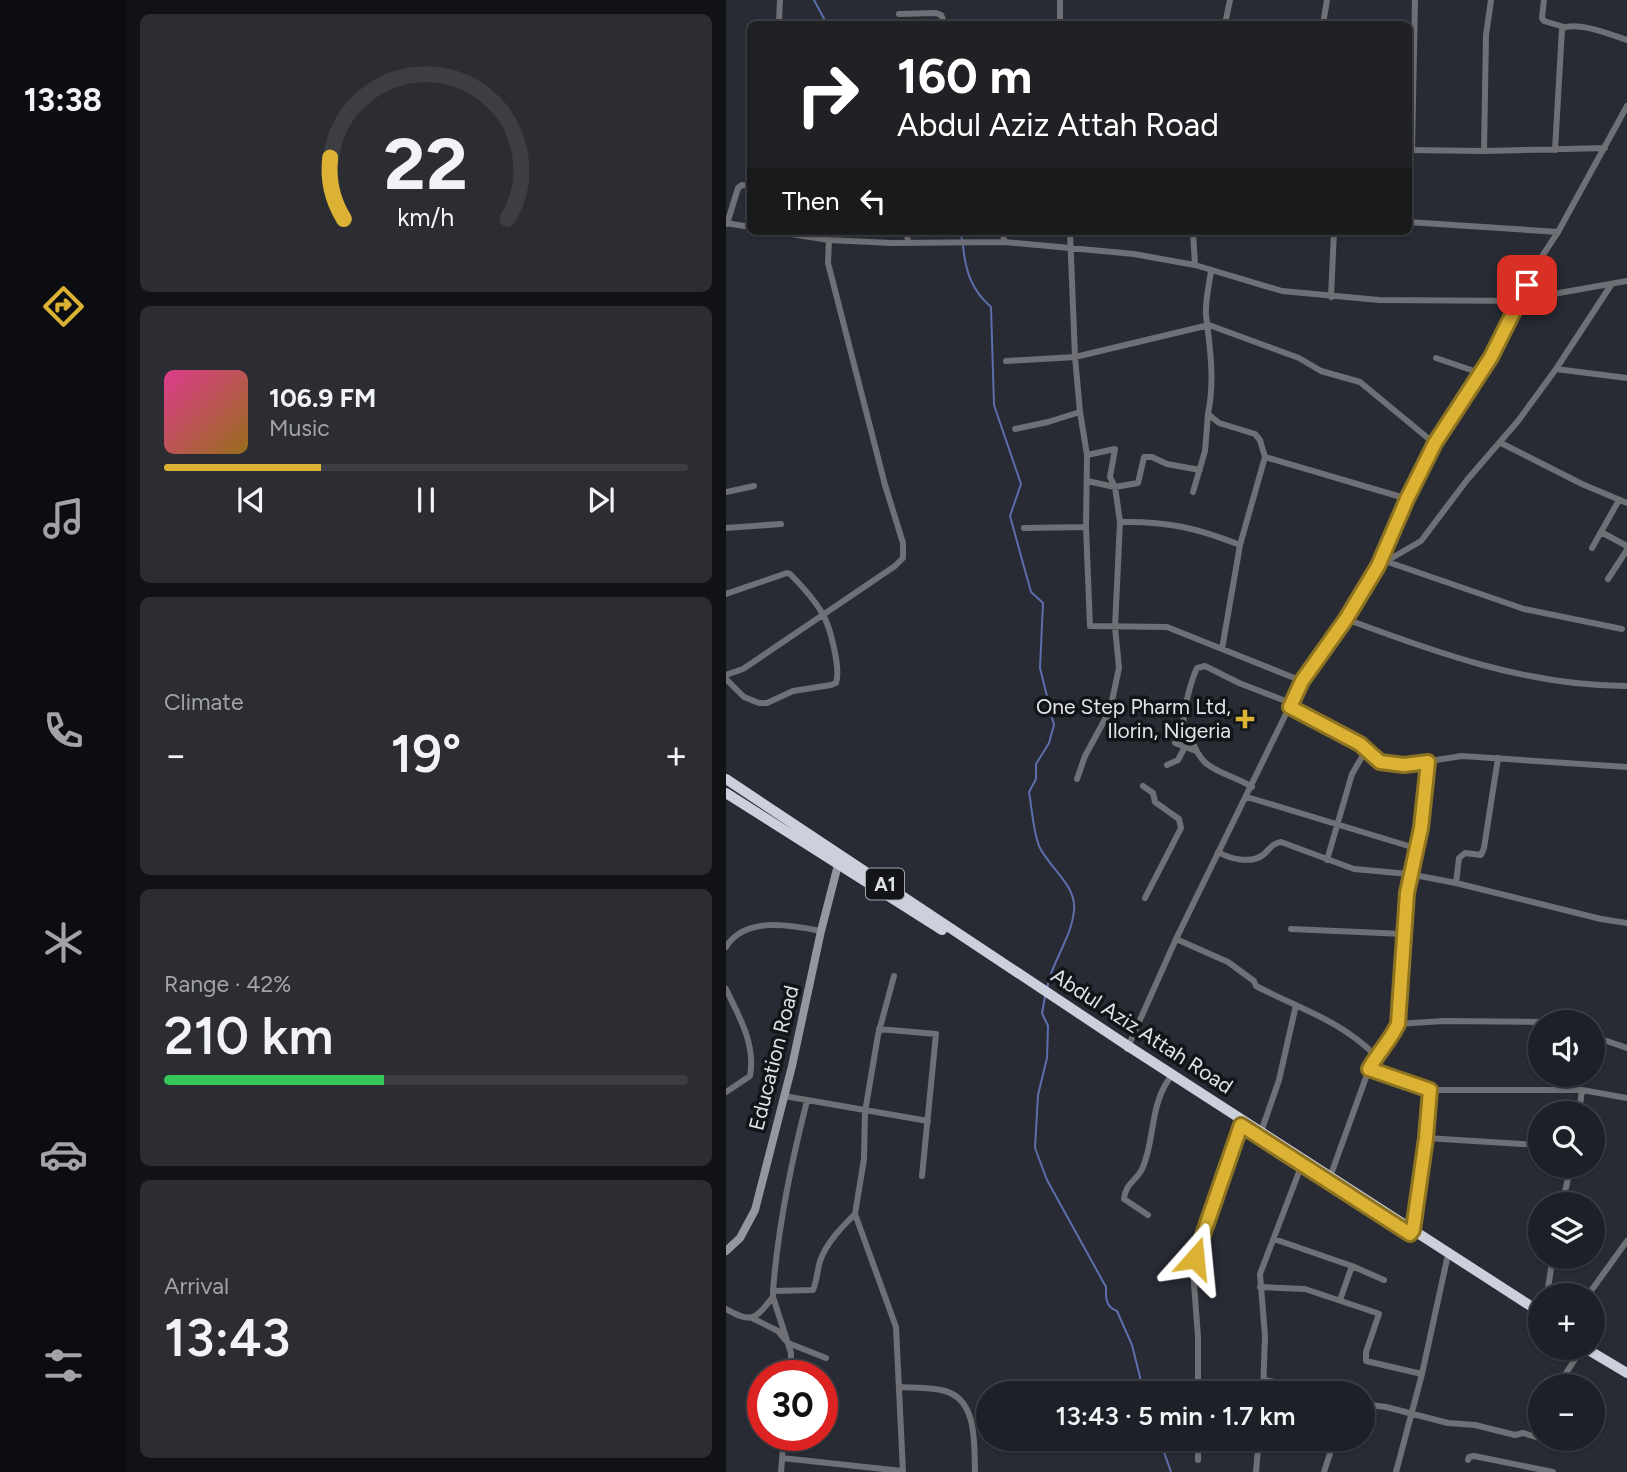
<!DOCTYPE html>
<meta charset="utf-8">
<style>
body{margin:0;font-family:Figtree,sans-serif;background:#2b2d33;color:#f1f3f6;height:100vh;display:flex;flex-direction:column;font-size:26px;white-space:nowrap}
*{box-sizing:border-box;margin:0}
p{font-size:23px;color:#a1a3a7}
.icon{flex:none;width:38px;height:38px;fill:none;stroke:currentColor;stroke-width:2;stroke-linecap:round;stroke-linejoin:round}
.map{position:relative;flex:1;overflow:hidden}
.panel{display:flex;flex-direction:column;gap:14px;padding:14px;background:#101215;width:600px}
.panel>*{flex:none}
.banner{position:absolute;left:21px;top:21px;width:665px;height:214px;border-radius:10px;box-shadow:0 2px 5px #0004,0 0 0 2px #3c3e44;background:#202124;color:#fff;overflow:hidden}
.fabs{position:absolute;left:802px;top:1010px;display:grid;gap:14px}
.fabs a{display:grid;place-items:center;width:77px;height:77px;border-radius:50%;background:#1e2027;box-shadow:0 2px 5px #0004,0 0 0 2px #3c3e44;font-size:35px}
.speed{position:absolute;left:21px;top:1360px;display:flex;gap:14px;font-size:35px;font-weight:700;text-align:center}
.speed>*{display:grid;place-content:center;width:91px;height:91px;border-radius:50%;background:#1e2027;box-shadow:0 2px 5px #0004,0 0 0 2px #3c3e44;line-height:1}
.speed .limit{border:10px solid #d22;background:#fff;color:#111}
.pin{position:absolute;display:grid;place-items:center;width:60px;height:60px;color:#fff;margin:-30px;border-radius:14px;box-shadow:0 4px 10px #0006}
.me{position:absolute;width:77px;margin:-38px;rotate:18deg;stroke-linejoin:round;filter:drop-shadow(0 0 5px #0008)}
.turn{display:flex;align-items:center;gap:24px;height:147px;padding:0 35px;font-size:32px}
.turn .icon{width:91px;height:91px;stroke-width:2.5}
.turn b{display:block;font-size:49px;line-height:60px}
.then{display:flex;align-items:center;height:66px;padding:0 35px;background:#0003;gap:14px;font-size:26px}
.big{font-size:52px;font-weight:600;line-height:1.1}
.panel .widget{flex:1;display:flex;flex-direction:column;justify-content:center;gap:10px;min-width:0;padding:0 24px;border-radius:10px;background:#2b2d33}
.panel .dial{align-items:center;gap:0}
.dial svg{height:182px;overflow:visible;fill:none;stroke:#3c3e44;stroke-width:7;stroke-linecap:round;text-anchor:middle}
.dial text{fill:#f1f3f6;stroke:none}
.song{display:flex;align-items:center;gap:21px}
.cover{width:84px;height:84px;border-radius:10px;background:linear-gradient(135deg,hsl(330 70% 55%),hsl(40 70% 35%))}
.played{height:7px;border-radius:4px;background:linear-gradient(90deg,#dbb233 30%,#3c3e44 30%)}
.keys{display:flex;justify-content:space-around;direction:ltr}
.heat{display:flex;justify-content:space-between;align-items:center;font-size:38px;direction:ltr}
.charge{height:10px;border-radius:5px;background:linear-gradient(90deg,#34c759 42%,#3c3e44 0)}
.trip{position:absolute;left:250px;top:1381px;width:399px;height:70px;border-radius:35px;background:#1e2027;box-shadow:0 2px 5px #0004,0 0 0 2px #3c3e44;font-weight:600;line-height:70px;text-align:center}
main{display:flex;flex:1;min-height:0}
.tab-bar{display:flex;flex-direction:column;width:126px;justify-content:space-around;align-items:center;background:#0c0d10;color:#a1a3a7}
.tab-bar .icon{width:49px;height:49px}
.tab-bar .selected{color:#dbb233}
.tab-bar b{font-size:32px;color:#f1f3f6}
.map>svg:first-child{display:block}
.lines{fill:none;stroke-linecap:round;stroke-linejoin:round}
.stream{stroke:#5c6fac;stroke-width:2}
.street{stroke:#6e7075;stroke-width:6}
.secondary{stroke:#94979f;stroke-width:8}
.highway{stroke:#cbd0dc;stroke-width:10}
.route-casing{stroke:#8e7421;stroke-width:18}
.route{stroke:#dbb233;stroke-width:12}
.poi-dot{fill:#dbb233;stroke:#121418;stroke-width:2.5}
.labels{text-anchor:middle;stroke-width:7;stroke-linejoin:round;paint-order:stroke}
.shield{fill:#121418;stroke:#a3a5ab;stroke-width:2}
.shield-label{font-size:19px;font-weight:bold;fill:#e1e3ea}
.poi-label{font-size:21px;fill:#e1e3ea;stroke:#121418;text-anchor:end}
.street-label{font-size:21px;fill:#e1e3ea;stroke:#121418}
</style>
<main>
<nav class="tab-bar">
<b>13:38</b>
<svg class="icon selected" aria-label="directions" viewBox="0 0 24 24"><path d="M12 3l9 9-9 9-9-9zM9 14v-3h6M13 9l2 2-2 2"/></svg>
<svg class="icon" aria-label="music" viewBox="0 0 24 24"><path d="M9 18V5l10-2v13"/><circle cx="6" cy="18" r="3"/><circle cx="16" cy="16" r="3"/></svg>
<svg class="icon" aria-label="phone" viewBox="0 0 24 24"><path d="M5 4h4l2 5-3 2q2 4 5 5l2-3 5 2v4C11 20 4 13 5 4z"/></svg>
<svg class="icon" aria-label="climate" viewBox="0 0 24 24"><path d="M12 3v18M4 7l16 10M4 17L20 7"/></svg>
<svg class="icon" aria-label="car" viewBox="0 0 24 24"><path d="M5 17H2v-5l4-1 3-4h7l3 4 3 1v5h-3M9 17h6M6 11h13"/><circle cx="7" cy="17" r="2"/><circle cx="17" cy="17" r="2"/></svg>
<svg class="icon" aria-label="filters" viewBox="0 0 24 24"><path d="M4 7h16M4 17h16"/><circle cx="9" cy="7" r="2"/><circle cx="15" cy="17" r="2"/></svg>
</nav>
<section class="panel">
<div class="widget dial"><svg viewBox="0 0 100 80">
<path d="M14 69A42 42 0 1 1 86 69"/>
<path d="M14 69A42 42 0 0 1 8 42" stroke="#dbb233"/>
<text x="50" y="56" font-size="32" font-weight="700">22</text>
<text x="50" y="72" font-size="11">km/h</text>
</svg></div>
<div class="widget">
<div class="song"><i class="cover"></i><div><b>106.9 FM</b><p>Music</p></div></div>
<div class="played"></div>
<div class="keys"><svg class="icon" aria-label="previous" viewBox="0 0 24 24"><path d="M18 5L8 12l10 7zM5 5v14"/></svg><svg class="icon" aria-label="pause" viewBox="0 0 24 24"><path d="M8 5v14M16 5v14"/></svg><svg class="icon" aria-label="next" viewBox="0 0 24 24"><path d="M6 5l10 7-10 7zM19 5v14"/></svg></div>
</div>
<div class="widget"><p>Climate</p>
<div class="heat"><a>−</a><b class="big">19°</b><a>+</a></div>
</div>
<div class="widget"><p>Range · 42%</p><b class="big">210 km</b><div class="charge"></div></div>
<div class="widget"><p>Arrival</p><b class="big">13:43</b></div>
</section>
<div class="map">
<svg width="901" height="1472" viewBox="0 0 901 1472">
<rect width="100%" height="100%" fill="#282b34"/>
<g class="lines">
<!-- stream -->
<path class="stream" d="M88,0l13,24
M233,231l3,8
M237,245c2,24 8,45 28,62l3,98 27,79 -11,32 21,76 12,11 -3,65 14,57 -5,18 -13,21v15l-7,13c3,17 4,38 10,54 10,22 38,39 35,65 -3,28 -22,50 -27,77
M319,997l-3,16 6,13 -1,32 -9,37 -3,53 12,32 59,107c0,10 -1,20 11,24l15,34 12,48
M433,1438l12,34"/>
<!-- street -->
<path class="street" d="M818,0l-2,18 2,3 20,6
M173,14l37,-1 5,2 4,9
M53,22l1,-22
M334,24v-24
M499,24l5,-24
M597,24l4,-24
M682,150l76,1 121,-3
M686,150l3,-150
M829,150l7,-121c12,-9 50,6 65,11
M758,151l2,-116 5,-35
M682,222l150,10
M0,223l24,4
M1,224l11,-36 4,-3 8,1
M46,231l57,9 63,3 112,-1 130,12 61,11 87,26 97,9 155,1 25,-8 68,-12
M181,231l1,12
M277,231l1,11
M344,231l5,126 5,55 7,43 -1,72 4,99 77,1 135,54
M467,231l2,34
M485,271c-2,14 -6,31 -5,44 4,33 9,65 2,99l11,9 36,11 5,6 5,17 -25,88 -18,104
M605,297l3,-66
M710,358l44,15
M280,361l69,-4 134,-32 90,33 22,13 39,11 75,62
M830,369l71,9
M289,429l33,-7 32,-10
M775,443l81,41 45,19
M539,457l143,42
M361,481l28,6 23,-4 6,-26h8l15,7 33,6
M0,492l28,-6
M467,492l12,-41 3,-37
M394,522c47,-1 77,6 120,23
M0,528l55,-4
M298,528l62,-1
M875,532l26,14
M866,548l27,-48
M662,562l136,47 98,20
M652,566l43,-25 46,-61 51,-59 38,-52 55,-84
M882,579l19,-29
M0,594l61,-21 3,1c11,11 24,25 32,39 8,12 19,56 14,70l-5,2 -38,6 -26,12h-8l-15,-6 -18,-18
M620,619c91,34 182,67 281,67
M0,675l17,-6 152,-103 8,-8v-15l-18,-58 -57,-222 1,-23
M564,707l70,37 16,16 11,5h17l58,-9 165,11
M449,743l21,8
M441,765l11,-5 7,-13
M351,779l8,-23 25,-46 9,-42 -4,-41 5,-105 -5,-35 -5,-10 5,-28 -28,6
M417,786l10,7 2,9 24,17 2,9 -36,70
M526,787c-14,-9 -32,-13 -45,-23 -10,-8 -12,-18 -17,-28 -1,-3 -4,-6 -6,-9 -3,-11 8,-49 13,-59l8,-2 34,17 52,20
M521,797l168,51
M492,852c12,7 33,12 45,3 7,-6 8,-11 18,-13l73,27 55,5 47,9 145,36 26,4
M601,860l25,-86 14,-24
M730,883l3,-25 6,-5 16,2 3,-7 14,-90
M565,929l113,5
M450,939l52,23 26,19 2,5c44,23 84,34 120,70
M0,947c19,-31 65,-22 95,-16
M168,976l-16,59 -13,77 -1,47 -9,55 41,113 7,145
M0,989c13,27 30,56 24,87l-24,16
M672,1024l45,-3 107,1
M153,1029l57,5 -14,142
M866,1036l35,12
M401,1049l49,-110 126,-258 44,-62 32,-53 57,-122 56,-87 44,-90 23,-35 69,-126
M643,1069l61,21h152l45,8
M58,1096l144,25
M853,1113l3,-23
M535,1132l18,-52 17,-75
M700,1138l114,7
M604,1177l39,-108c9,-16 21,-28 29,-45l9,-131 2,-19 12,-46 7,-66
M836,1204l9,-38
M422,1215l-24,-16c1,-16 14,-19 19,-32 12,-29 7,-61 26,-88
M684,1234l16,-96 4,-48
M548,1239l78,27 32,14
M534,1287l45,2 72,24 2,1 -13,38v9l56,13
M47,1291l40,-1c4,-9 4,-19 7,-29 7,-19 21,-33 35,-47
M821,1295l6,-39
M862,1295l39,-54
M614,1300l12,-34
M0,1309c27,15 29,10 47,-12
M26,1318l26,13 10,12 38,15
M64,1376l1,-23 -18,-56v-6c5,-64 18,-128 34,-190
M538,1380l27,5 23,8
M832,1386l24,-38
M175,1387c13,1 30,0 44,4 33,9 29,54 30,81
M472,1393v-56l-5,-67 5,-24 43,-121
M537,1393l2,-57 -5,-62 42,-110
M637,1404l23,3 62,16 27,2 40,10 8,-2 17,5
M808,1436l6,-18
M56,1458l120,13
M472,1460v-22
M742,1460l1,-3 5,-1 79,16
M55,1472l3,-37
M530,1472l3,-34
M598,1472l11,-34
M670,1472l26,-98 25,-115"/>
<!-- secondary -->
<path class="secondary" d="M0,1251l14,-13 15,-28 37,-144 29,-135 18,-70"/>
<!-- highway -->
<path class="highway" d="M0,779l402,267 412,266
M0,793l216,137
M859,1348l42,25"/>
</g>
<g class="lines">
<!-- route casing -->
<g class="route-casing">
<path id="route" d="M469,1258l46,-133 169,109 3,-4 13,-92 4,-48 -61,-21c9,-16 21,-28 29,-45l9,-131 14,-65 7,-66 -24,3 -24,-3 -20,-18 -70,-37 12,-26 44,-62 32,-53 29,-67 28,-56 56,-86 36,-72"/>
</g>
<!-- route -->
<use href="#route" class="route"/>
</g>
<!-- markers -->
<path class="poi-dot" d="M515.5 708.5h7v7h7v7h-7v7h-7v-7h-7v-7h7z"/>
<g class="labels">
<!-- shield labels -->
<rect class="shield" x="140" y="868.5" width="38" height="31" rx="5"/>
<g class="shield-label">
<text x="159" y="891">A1</text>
</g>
<!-- poi labels -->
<g class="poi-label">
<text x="505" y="714">One Step Pharm Ltd,<tspan x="505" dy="24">Ilorin, Nigeria</tspan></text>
</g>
<!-- street labels -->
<g class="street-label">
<text transform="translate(416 1031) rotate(33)" y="7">Abdul Aziz Attah Road</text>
<text transform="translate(48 1058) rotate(-76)" y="7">Education Road</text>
</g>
</g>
</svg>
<div class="fabs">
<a><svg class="icon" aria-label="sound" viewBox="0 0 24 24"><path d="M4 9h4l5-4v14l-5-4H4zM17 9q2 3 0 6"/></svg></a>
<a><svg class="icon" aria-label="search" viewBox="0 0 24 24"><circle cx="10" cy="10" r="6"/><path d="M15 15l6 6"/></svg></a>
<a><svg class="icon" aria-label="layers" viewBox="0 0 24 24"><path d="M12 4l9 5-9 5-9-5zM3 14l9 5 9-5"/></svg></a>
<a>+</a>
<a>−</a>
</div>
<div class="speed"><div class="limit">30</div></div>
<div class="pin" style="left:801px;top:285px;background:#d93025"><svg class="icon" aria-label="arrive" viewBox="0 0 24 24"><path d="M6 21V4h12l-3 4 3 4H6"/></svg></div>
<svg class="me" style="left:469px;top:1258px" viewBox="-20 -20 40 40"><path d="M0-17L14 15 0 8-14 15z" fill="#dbb233" stroke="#fff" stroke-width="4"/></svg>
<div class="trip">13:43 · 5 min · 1.7 km</div>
<div class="banner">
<div class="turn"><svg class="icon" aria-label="right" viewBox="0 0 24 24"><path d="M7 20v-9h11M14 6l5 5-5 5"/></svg><div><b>160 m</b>Abdul Aziz Attah Road</div></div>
<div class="then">Then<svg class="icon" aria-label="left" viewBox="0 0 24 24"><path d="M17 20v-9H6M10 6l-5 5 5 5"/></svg></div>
</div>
</div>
</main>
